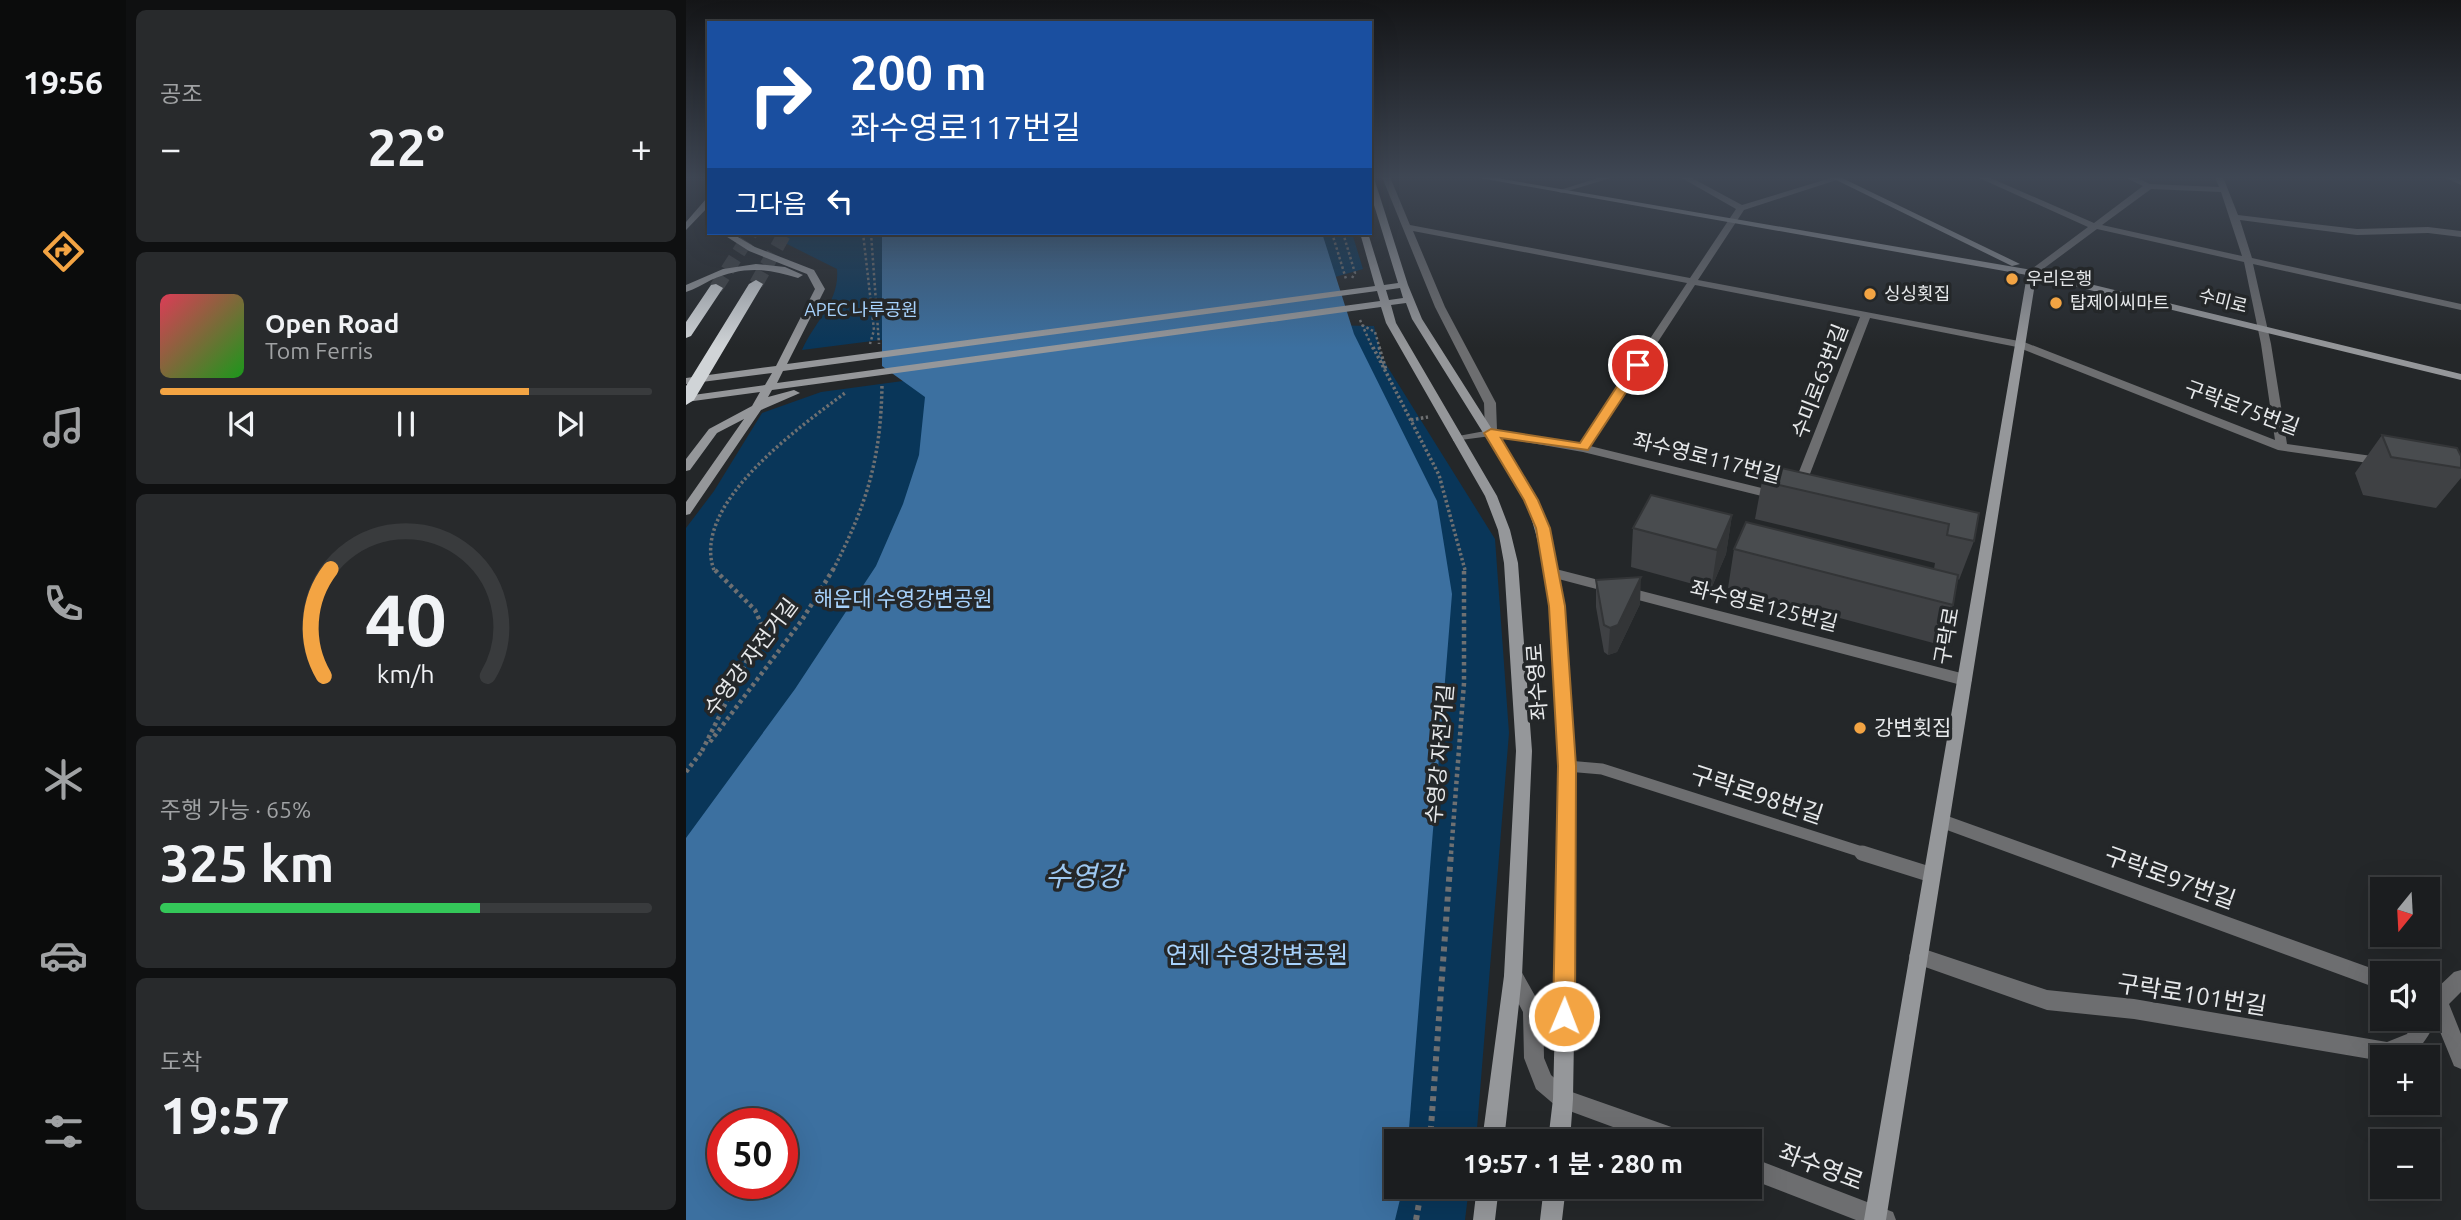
<!DOCTYPE html>
<html lang="ko">
<meta charset="utf-8">
<style>
body{margin:0;font-family:Ubuntu,"Noto Sans KR",sans-serif;background:#282a2c;color:#f1f3f6;height:100vh;display:flex;flex-direction:column;font-size:26px;white-space:nowrap}
*{box-sizing:border-box;margin:0}
p{font-size:23px;color:#a0a2a4}
.icon{flex:none;width:38px;height:38px;fill:none;stroke:currentColor;stroke-width:2;stroke-linecap:round;stroke-linejoin:round}
.map{position:relative;flex:1;overflow:hidden}
.sheet{display:flex;flex-direction:column;gap:10px;padding:10px;background:#0f1011;width:560px}
.sheet>*{flex:none}
.banner{position:absolute;left:21px;top:21px;width:665px;height:214px;border-radius:0px;box-shadow:0 7px 28px #0002,0 0 0 2px #393b3d;background:#1a4fa0;color:#fff;overflow:hidden}
.needle{width:46px;rotate:198deg}
.buttons{position:absolute;left:1684px;top:877px;display:grid;gap:14px}
.buttons a{display:grid;place-items:center;width:70px;height:70px;border-radius:0px;background:#1b1d1f;box-shadow:0 7px 28px #0002,0 0 0 2px #393b3d;font-size:35px}
.speed{position:absolute;left:21px;top:1108px;display:flex;gap:14px;font-size:35px;font-weight:700;text-align:center}
.speed>*{display:grid;place-content:center;width:91px;height:91px;border-radius:50%;background:#1b1d1f;box-shadow:0 7px 28px #0002,0 0 0 2px #393b3d;line-height:1}
.speed .limit{border:10px solid #d22;background:#fff;color:#111}
.pin{position:absolute;display:grid;place-items:center;width:60px;height:60px;color:#fff;margin:-30px;border:4px solid #fff;border-radius:50%;box-shadow:0 2px 7px #0007}
.me{position:absolute;width:77px;margin:-38px;rotate:1deg;stroke-linejoin:round;filter:drop-shadow(0 0 5px #0008)}
.turn{display:flex;align-items:center;gap:24px;height:147px;padding:0 28px;font-size:32px}
.turn .icon{width:91px;height:91px;stroke-width:2.5}
.turn b{display:block;font-size:49px;line-height:60px}
.then{display:flex;align-items:center;height:66px;padding:0 28px;background:#0003;gap:14px;font-size:26px}
.big{font-size:52px;font-weight:600;line-height:1.1}
.sheet .tile{flex:1;display:flex;flex-direction:column;justify-content:center;gap:10px;min-width:0;padding:0 24px;border-radius:10px;background:#282a2c}
.sheet .dial{align-items:center;gap:0}
.dial svg{height:182px;overflow:visible;fill:none;stroke:#393b3d;stroke-width:7;stroke-linecap:round;text-anchor:middle}
.dial text{fill:#f1f3f6;stroke:none}
.song{display:flex;align-items:center;gap:21px}
.cover{width:84px;height:84px;border-radius:10px;background:linear-gradient(135deg,hsl(350 70% 55%),hsl(120 70% 35%))}
.played{height:7px;border-radius:4px;background:linear-gradient(90deg,#f3a443 75%,#393b3d 75%)}
.keys{display:flex;justify-content:space-around;direction:ltr}
.heat{display:flex;justify-content:space-between;align-items:center;font-size:38px;direction:ltr}
.charge{height:10px;border-radius:5px;background:linear-gradient(90deg,#34c759 65%,#393b3d 0)}
.trip{position:absolute;left:698px;top:1129px;width:378px;height:70px;border-radius:0px;background:#1b1d1f;box-shadow:0 7px 28px #0002,0 0 0 2px #393b3d;font-weight:600;line-height:70px;text-align:center}
main{display:flex;flex:1;min-height:0}
.dock{display:flex;flex-direction:column;width:126px;justify-content:space-around;align-items:center;background:#0b0c0c;color:#a0a2a4}
.dock .icon{width:49px;height:49px}
.dock .current{color:#f3a443}
.dock b{font-size:32px;color:#f1f3f6}
.map>svg:first-child{display:block}
.green{fill:#093659;fill-rule:evenodd}
.water{fill:#3c70a0;fill-rule:evenodd}
.lines{fill:none;stroke-linecap:round;stroke-linejoin:round}
.highway-tunnel{stroke:#414446;stroke-width:14;stroke-dasharray:14 7;stroke-linecap:butt}
.path-far3{stroke:#6e7072;stroke-width:2.5;stroke-dasharray:2.5 2.5;stroke-linecap:butt}
.path-far2{stroke:#6e7072;stroke-width:3.5;stroke-dasharray:2.5 2.5;stroke-linecap:butt}
.path-far1{stroke:#6e7072;stroke-width:4.5;stroke-dasharray:3.5 3.5;stroke-linecap:butt}
.path{stroke:#6e7072;stroke-width:6;stroke-dasharray:5 5;stroke-linecap:butt}
.lane-far1{stroke:#6d6e70;stroke-width:11}
.lane{stroke:#6d6e70;stroke-width:15}
.street{fill:#6d6e70;fill-rule:evenodd}
.secondary{fill:#95979a;fill-rule:evenodd}
.highway{fill:#d0d4d7;fill-rule:evenodd}
.wall{fill:#3f4144}
.shaded-wall{fill:#333537}
.building{fill:#494c4f;stroke:#333537;stroke-width:2}
.route{fill:#f3a443;stroke:#9e6b2c;stroke-width:2}
.poi-dot{fill:#f3a443;stroke:#242729;stroke-width:2.5}
.labels{text-anchor:middle;stroke-width:7;stroke-linejoin:round;paint-order:stroke}
.far-poi-label{font-size:18px;fill:#e7e9eb;stroke:#242729;text-anchor:start}
.far-street-label{font-size:18px;fill:#e7e9eb;stroke:#242729}
.far-park-label{font-size:18px;fill:#a7d2fc;stroke:#242729}
.street-label{font-size:21px;fill:#e7e9eb;stroke:#242729}
.park-label{font-size:21px;fill:#a7d2fc;stroke:#242729}
.poi-label{font-size:21px;fill:#e7e9eb;stroke:#242729;text-anchor:start}
.near-street-label{font-size:24px;fill:#e7e9eb;stroke:#242729}
.near-park-label{font-size:24px;fill:#a7d2fc;stroke:#242729}
.near-water-label{font-size:28px;font-style:italic;fill:#9dc8f2;stroke:#242729}
</style>
<main>
<nav class="dock">
<b>19:56</b>
<svg class="icon current" aria-label="directions" viewBox="0 0 24 24"><path d="M12 3l9 9-9 9-9-9zM9 14v-3h6M13 9l2 2-2 2"/></svg>
<svg class="icon" aria-label="music" viewBox="0 0 24 24"><path d="M9 18V5l10-2v13"/><circle cx="6" cy="18" r="3"/><circle cx="16" cy="16" r="3"/></svg>
<svg class="icon" aria-label="phone" viewBox="0 0 24 24"><path d="M5 4h4l2 5-3 2q2 4 5 5l2-3 5 2v4C11 20 4 13 5 4z"/></svg>
<svg class="icon" aria-label="climate" viewBox="0 0 24 24"><path d="M12 3v18M4 7l16 10M4 17L20 7"/></svg>
<svg class="icon" aria-label="car" viewBox="0 0 24 24"><path d="M5 17H2v-5l4-1 3-4h7l3 4 3 1v5h-3M9 17h6M6 11h13"/><circle cx="7" cy="17" r="2"/><circle cx="17" cy="17" r="2"/></svg>
<svg class="icon" aria-label="filters" viewBox="0 0 24 24"><path d="M4 7h16M4 17h16"/><circle cx="9" cy="7" r="2"/><circle cx="15" cy="17" r="2"/></svg>
</nav>
<section class="sheet">
<div class="tile"><p>공조</p>
<div class="heat"><a>−</a><b class="big">22°</b><a>+</a></div>
</div>
<div class="tile">
<div class="song"><i class="cover"></i><div><b>Open Road</b><p>Tom Ferris</p></div></div>
<div class="played"></div>
<div class="keys"><svg class="icon" aria-label="previous" viewBox="0 0 24 24"><path d="M18 5L8 12l10 7zM5 5v14"/></svg><svg class="icon" aria-label="pause" viewBox="0 0 24 24"><path d="M8 5v14M16 5v14"/></svg><svg class="icon" aria-label="next" viewBox="0 0 24 24"><path d="M6 5l10 7-10 7zM19 5v14"/></svg></div>
</div>
<div class="tile dial"><svg viewBox="0 0 100 80">
<path d="M14 69A42 42 0 1 1 86 69"/>
<path d="M14 69A42 42 0 0 1 17 22" stroke="#f3a443"/>
<text x="50" y="56" font-size="32" font-weight="700">40</text>
<text x="50" y="72" font-size="11">km/h</text>
</svg></div>
<div class="tile"><p>주행 가능 · 65%</p><b class="big">325 km</b><div class="charge"></div></div>
<div class="tile"><p>도착</p><b class="big">19:57</b></div>
</section>
<div class="map">
<svg width="1775" height="1220" viewBox="0 0 1775 1220">
<rect width="100%" height="100%" fill="#242729"/>
<!-- green -->
<path class="green" d="M79,233h122l9,105 -94,12c12,-28 38,-48 35,-81z
M616,233h50l11,36 -52,15z
M631,325l57,1 8,32 113,181 14,194 -33,408h-80v45l73,1 -4,33h-779v-692l28,-37 48,-78 59,-21zM37,1124h59v59h-59z"/>
<!-- water -->
<path class="water" d="M196,233h440l32,101 83,167 15,93 -44,547h-12v45l7,1 -8,33h-709v-382l109,-149 81,-123 27,-62 16,-49 6,-58 -43,-31zM37,1124h59v59h-59z"/>
<g class="lines">
<!-- highway-tunnel -->
<path class="highway-tunnel" d="M70,284l29,-51
M30,288l35,-55"/>
<!-- path-far3 -->
<path class="path-far3" d="M177,233l11,97 -4,14
M185,233l8,111
M646,233l14,46
M657,233l12,40 -3,5
M87,236l6,-3
M674,320l13,29
M676,325l13,7 5,17"/>
<!-- path-far2 -->
<path class="path-far2" d="M687,347l66,128 26,95
M693,347l7,23
M725,420l17,-3
M28,570c-24,-66 86,-143 131,-177
M147,570c34,-66 48,-111 49,-186"/>
<!-- path-far1 -->
<path class="path-far1" d="M24,742l92,-122 32,-52
M16,751l61,-123 -8,-18 -42,-42
M0,772l16,-21
M765,854l13,-171v-115"/>
<!-- path -->
<path class="path" d="M744,1141l21,-288
M730,1220l6,-34"/>
<!-- lane-far1 -->
<path class="lane-far1" d="M881,766l35,3 266,85"/>
<!-- lane -->
<path class="lane" d="M1176,853l70,22"/>
<!-- street -->
<path class="street" d="M696,177h8l20,48 280,53 46,-69 -56,-32h10l52,28 92,-28h12l-102,33 -46,70 326,62 251,98 -14,-96 -17,-82 -147,-33 -62,46h-6v-4l59,-44 -111,-50h11l106,46 49,-37 -19,-9h11l15,7 69,3 -4,-10h8l15,38 119,14 71,-2 33,4v6l-33,-4 -71,2 -117,-15 12,38 209,46v6l-208,-46 18,80 16,100 99,14 2,3 -6,4 -104,-15 -261,-103 -147,-29 -67,174 -6,4 -6,-4 69,-175 -165,-32 -105,161 192,47 2,3 -2,3 -4,1 -195,-48 -92,-16 -38,5v-4l32,-6 -1,-28 -49,-96zM1465,189l70,3 21,64 -140,-31zM727,231l274,52 -107,161 -83,-14 -1,-27 -51,-96z
M915,177h13l-53,16 -4,-2z
M1758,177h10l7,3v5z
M866,568l413,106 5,2 2,4 -2,4 -5,2 -418,-110 -2,-3 2,-3z
M1256,814l440,158 3,1h-3v17l-446,-164 -2,-5 2,-5z
M1232,947l129,43 87,9 253,43 20,-8 9,-16h11v-30l8,2 19,-18 7,-2v22l-12,12 12,30v35l-7,-3 -18,-44c-16,28 -19,35 -54,35v4l-248,-42 -87,-9 -136,-48 -2,-6 2,-6z
M827,967l7,2 23,41 1,48 7,17 18,16 111,39 8,3 3,8h-40l-95,-35 -20,-17 -12,-31 -1,-46 -19,-36 2,-7z
M1064,1157l143,55 3,8h-40l-106,-41z"/>
<!-- secondary -->
<path class="secondary" d="M684,177l4,1 34,107 14,34 115,181c27,69 30,142 34,215 7,128 4,256 2,384l-3,42h-22l5,-42c3,-128 8,-256 3,-384 -3,-73 -5,-146 -31,-215l-113,-181 -6,-16 -15,2 5,18 101,173 13,34 8,33 14,188 -10,225 -18,165h-22l22,-165 12,-225 -12,-188 -6,-33 -13,-34 -99,-173 -5,-16 -609,83 -4,7 26,-7 6,3 -39,17 -71,104 -4,1v-13l58,-83 -27,14 -27,37 -4,1v-12l23,-30 43,-23 8,-14 -74,10v-6l79,-11 7,-12 -86,11v-6l90,-12 39,-77 -8,-15 -58,-23 -28,-18h10l24,14 59,23 11,19 -38,75 588,-78 -15,-53h8l16,52 14,-2 -28,-91zM714,288l3,10 -14,2 -3,-10zM691,291l3,10 -603,82 6,-12z
M788,177h17l541,93 429,104v6l-425,-103 -150,943h-22l163,-945z
M1144,177h10l180,87 -8,2z
M20,199h3v7l-23,24v-8z
M70,264l29,3 18,8 -5,3c-32,-10 -55,-12 -87,2 -8,4 -16,9 -25,12v-7l37,-16z
M791,1186h22l-4,34h-22z
M858,1186h22l-4,34h-22z"/>
<!-- highway -->
<path class="highway" d="M70,280l7,4 -69,116 -8,5v-19l63,-102z
M30,284l7,4 -32,48 -5,2v-16l25,-37z"/>
</g>
<!-- wall -->
<path class="wall" d="M1696,435l79,21v22l-25,30 -73,-13 -8,-22z
M1076,481l217,32 -5,28 -15,39 -1,-1 -5,26 -16,39 -209,-56 6,-39 200,20 1,-6 -180,-44z
M1046,515l-6,39 -15,35 -80,-22 2,-39z
M910,580l44,24 -23,48 -9,3 -4,-3 -8,-45z"/>
<!-- shaded-wall -->
<path class="shaded-wall" d="M1046,515l-6,39 -15,35 6,-39z
M955,577l-1,27 -23,48 -9,3 2,-27z"/>
<!-- building -->
<path class="building" d="M1696,435l75,13 4,8v12l-70,-11z
M1082,465l211,48 -5,28 -27,-6 2,-11 -187,-43z
M965,495l81,20 -15,35 -84,-22z
M1060,522l212,53 -5,30 -219,-56z
M955,577l-23,48 -8,3 -6,-3 -8,-45z"/>
<!-- sky -->
<linearGradient id="sky" x2="0" y2="1"><stop stop-color="#141517"/><stop offset="0.51" stop-color="#3f4754"/><stop offset="1" stop-color="#3f4754" stop-opacity="0"/></linearGradient>
<rect width="1775" height="348" fill="url(#sky)"/>
<!-- route -->
<path class="route" d="M952,361l6,4 -56,85 -87,-12 37,62 12,28 15,78 11,160 -1,250 -3,8 -8,3 -8,-3 -3,-8 5,-250 -9,-160 -13,-78 -12,-28 -40,-67 7,-4 89,14 53,-81z"/>
<!-- markers -->
<g class="poi-dot">
<circle cx="1326" cy="279" r="7"/>
<circle cx="1184" cy="294" r="7"/>
<circle cx="1370" cy="303" r="7"/>
<circle cx="1174" cy="728" r="7"/>
</g>
<g class="labels">
<!-- far-poi labels -->
<g class="far-poi-label">
<text x="1340" y="285">우리은행</text>
<text x="1198" y="300">싱싱횟집</text>
<text x="1384" y="309">탑제이씨마트</text>
</g>
<!-- far-street labels -->
<g class="far-street-label">
<text transform="translate(1537 301) rotate(14)" y="6">수미로</text>
</g>
<!-- far-park labels -->
<g class="far-park-label">
<text x="175" y="316">APEC 나루공원</text>
</g>
<!-- street labels -->
<g class="street-label">
<text transform="translate(1134 381) rotate(-69)" y="7">수미로63번길</text>
<text transform="translate(1556 408) rotate(20)" y="7">구락로75번길</text>
<text transform="translate(1021 458) rotate(14)" y="7">좌수영로117번길</text>
<text transform="translate(1078 606) rotate(14)" y="7">좌수영로125번길</text>
<text transform="translate(1261 636) rotate(-80)" y="7">구락로</text>
<text transform="translate(65 657) rotate(-53)" y="7">수영강 자전거길</text>
<text transform="translate(851 682) rotate(-94)" y="7">좌수영로</text>
<text transform="translate(754 754) rotate(-85)" y="7">수영강 자전거길</text>
</g>
<!-- park labels -->
<g class="park-label">
<text x="217" y="606">해운대 수영강변공원</text>
</g>
<!-- poi labels -->
<g class="poi-label">
<text x="1188" y="735">강변횟집</text>
</g>
<!-- near-street labels -->
<g class="near-street-label">
<text transform="translate(1071 795) rotate(18)" y="8">구락로98번길</text>
<text transform="translate(1484 878) rotate(20)" y="8">구락로97번길</text>
<text transform="translate(1506 995) rotate(9)" y="8">구락로101번길</text>
<text transform="translate(1135 1167) rotate(21)" y="8">좌수영로</text>
</g>
<!-- near-park labels -->
<g class="near-park-label">
<text x="571" y="963">연제 수영강변공원</text>
</g>
<!-- near-water labels -->
<g class="near-water-label">
<text x="398" y="886">수영강</text>
</g>
</g>
</svg>
<div class="buttons">
<a><svg class="needle" viewBox="-14 -14 28 28"><path d="M0-13l5 13h-10z" fill="#e53935"/><path d="M0 13l5-13h-10z" fill="#a0a2a4"/></svg></a>
<a><svg class="icon" aria-label="sound" viewBox="0 0 24 24"><path d="M4 9h4l5-4v14l-5-4H4zM17 9q2 3 0 6"/></svg></a>
<a>+</a>
<a>−</a>
</div>
<div class="speed"><div class="limit">50</div></div>
<div class="pin" style="left:952px;top:365px;background:#d93025"><svg class="icon" aria-label="arrive" viewBox="0 0 24 24"><path d="M6 21V4h12l-3 4 3 4H6"/></svg></div>
<svg class="me" style="left:878px;top:1016px" viewBox="-20 -20 40 40"><circle r="17" fill="#f3a443" stroke="#fff" stroke-width="3"/><path d="M0-11L8 9 0 5-8 9z" fill="#fff"/></svg>
<div class="trip">19:57 · 1 분 · 280 m</div>
<div class="banner">
<div class="turn"><svg class="icon" aria-label="right" viewBox="0 0 24 24"><path d="M7 20v-9h11M14 6l5 5-5 5"/></svg><div><b>200 m</b>좌수영로117번길</div></div>
<div class="then">그다음<svg class="icon" aria-label="left" viewBox="0 0 24 24"><path d="M17 20v-9H6M10 6l-5 5 5 5"/></svg></div>
</div>
</div>
</main>
